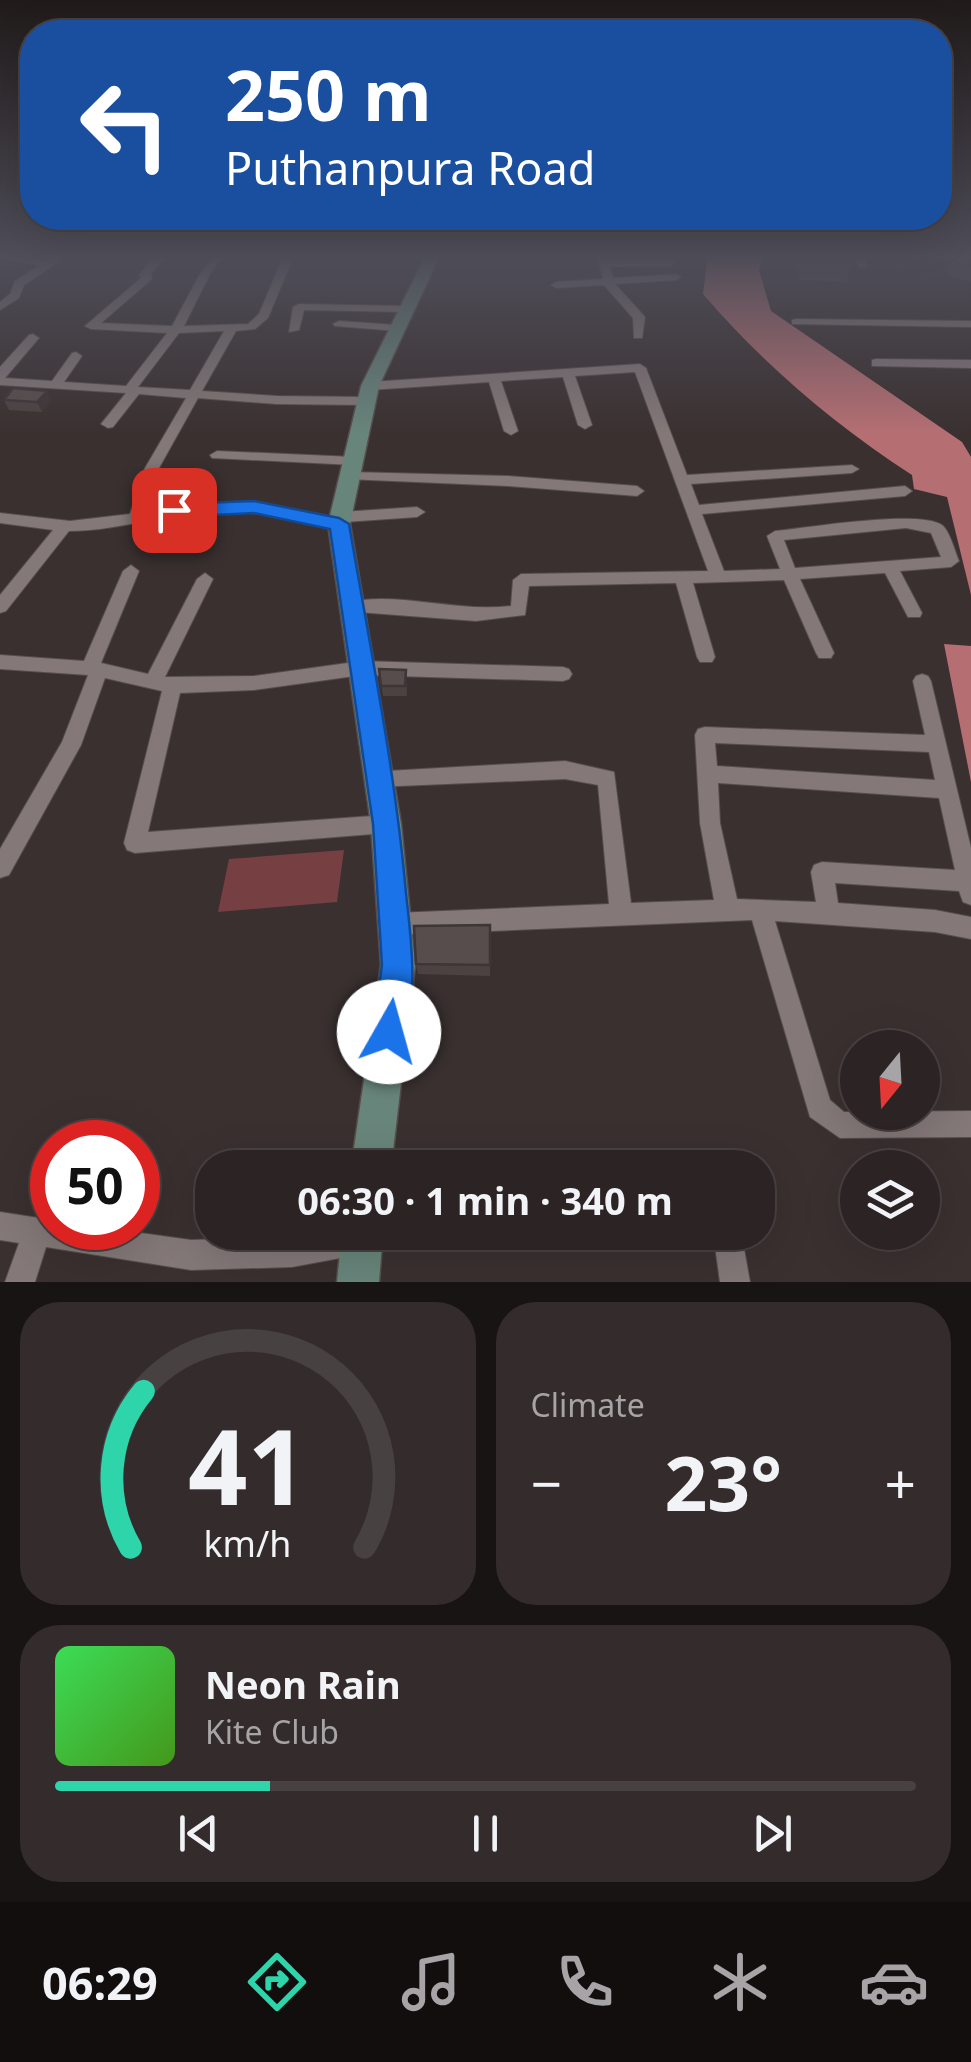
<!DOCTYPE html>
<meta charset="utf-8">
<style>
body{margin:0;font-family:"Noto Sans",sans-serif;background:#342c2c;color:#f1f3f6;height:100vh;display:flex;flex-direction:column;font-size:38px;white-space:nowrap}
*{box-sizing:border-box;margin:0}
p{font-size:32px;color:#a6a4a6}
.icon{flex:none;width:55px;height:55px;fill:none;stroke:currentColor;stroke-width:2;stroke-linecap:round;stroke-linejoin:round}
.map{position:relative;height:1282px;overflow:hidden}
.panel{display:flex;flex-direction:column;gap:20px;padding:20px;background:#181414;flex:1}
.panel>*{flex:none}
.banner{position:absolute;left:20px;top:20px;width:932px;height:210px;border-radius:40px;box-shadow:0 10px 40px #0002,0 0 0 2px #484141;background:#1a4fa0;color:#fff;overflow:hidden}
.needle{width:65px;rotate:198deg}
.controls{position:absolute;left:840px;top:1030px;display:grid;gap:20px}
.controls a{display:grid;place-items:center;width:100px;height:100px;border-radius:50%;background:#2c2424;box-shadow:0 10px 40px #0002,0 0 0 2px #484141;font-size:50px}
.speed{position:absolute;left:30px;top:1120px;display:flex;gap:20px;font-size:50px;font-weight:700;text-align:center}
.speed>*{display:grid;place-content:center;width:130px;height:130px;border-radius:50%;background:#2c2424;box-shadow:0 10px 40px #0002,0 0 0 2px #484141;line-height:1}
.speed .limit{border:15px solid #d22;background:#fff;color:#111}
.pin{position:absolute;display:grid;place-items:center;width:85px;height:85px;color:#fff;margin:-42px;border-radius:20px;box-shadow:0 5px 15px #0006}
.me{position:absolute;width:110px;margin:-55px;rotate:7deg;stroke-linejoin:round;filter:drop-shadow(0 0 8px #0008)}
.turn{display:flex;align-items:center;gap:35px;height:210px;padding:0 40px;font-size:45px}
.turn .icon{width:130px;height:130px;stroke-width:2.5}
.turn b{display:block;font-size:70px;line-height:85px}
.big{font-size:75px;font-weight:700;line-height:1.1}
.panel .widget{flex:1;display:flex;flex-direction:column;justify-content:center;gap:15px;min-width:0;padding:0 35px;border-radius:40px;background:#342c2c}
.panel .dial{align-items:center;gap:0}
.dial svg{height:260px;overflow:visible;fill:none;stroke:#484141;stroke-width:7;stroke-linecap:round;text-anchor:middle}
.dial text{fill:#f1f3f6;stroke:none}
.song{display:flex;align-items:center;gap:30px}
.cover{width:120px;height:120px;border-radius:15px;background:linear-gradient(135deg,hsl(130 70% 55%),hsl(100 70% 35%))}
.played{height:10px;border-radius:5px;background:linear-gradient(90deg,#2ed4aa 25%,#484141 25%)}
.keys{display:flex;justify-content:space-around;direction:ltr}
.heat{display:flex;justify-content:space-between;align-items:center;font-size:55px;direction:ltr}
.panel .tiles{flex:1;display:grid;gap:20px;grid-template-columns:1fr 1fr}
.widget:last-child{grid-column:span 2}
.trip{position:absolute;left:195px;top:1150px;width:580px;height:100px;border-radius:40px;background:#2c2424;box-shadow:0 10px 40px #0002,0 0 0 2px #484141;font-weight:700;line-height:100px;text-align:center}
.tabs{display:flex;height:160px;justify-content:space-around;align-items:center;background:#120e0e;color:#a6a4a6}
.tabs .icon{width:70px;height:70px}
.tabs .selected{color:#2ed4aa}
.tabs b{font-size:45px;color:#f1f3f6}
.map>svg:first-child{display:block}
.green{fill:#763f42}
.water{fill:#b56f73}
.lines{fill:none;stroke-linecap:round;stroke-linejoin:round}
.street-casing{stroke:#564d4d;stroke-width:2}
.secondary-casing{stroke:#564d4d;stroke-width:3}
.street{fill:#847878;fill-rule:evenodd}
.secondary{fill:#68857b;fill-rule:evenodd}
.wall{fill:#4c4242}
.shaded-wall{fill:#3e3636}
.building{fill:#584d4d;stroke:#3e3636;stroke-width:2.5}
.route{fill:#1a73e8;stroke:#114b97;stroke-width:2.5}
</style>
<div class="map">
<svg width="971" height="1282" viewBox="0 0 971 1282">
<rect width="100%" height="100%" fill="#3a3030"/>
<!-- green -->
<path class="green" d="M344,850l-7,52 -119,10 11,-53z"/>
<!-- water -->
<path class="water" d="M708,255h56l-5,15 12,41 191,131 9,15v138l-24,-98 -33,-8 -2,-14c-78,-51 -148,-110 -209,-181z
M944,644l27,2v136z"/>
<g class="lines">
<!-- street casing -->
<g class="street-casing">
<path id="street" d="M0,255h16l30,7 11,-7h12l-45,30 -5,13 -19,12v-8l10,-8 5,-13 24,-15 -39,-8z
M156,255h11l-16,19 1,5 -51,44 71,3 28,-52 14,-19h10l-14,19 -26,52 64,-2 11,-10 25,-59h10l-26,63 -13,11 -19,2 -34,60 75,5 89,1 6,4 -6,4 -89,-1 -79,-6 -39,70 -13,43c65,-12 124,-9 188,7l2,-5 5,-1 76,-5 8,5 -8,5 -72,5 -1,6 -5,1c-48,-12 -97,-21 -147,-16 -41,5 -80,18 -123,18l-63,80 -6,2v-18l53,-65 -53,-7v-10l70,8 60,-7 15,-46 41,-70 -47,-4 -26,33 -5,1 -7,-4 25,-31 -126,-8v-18l29,-32 4,-1 6,4 -34,40 47,3 20,-28 4,-1 6,4 -18,26 62,4 41,-53 -76,-4 -6,-3 56,-48 -2,-3zM224,331l-34,59 -52,-3 41,-54z
M597,255h10l2,6 61,-1 5,3 -5,3 -60,1 3,11 63,-4 5,3 -5,3 -61,4 30,33 -3,21h-8l-1,-20 -29,-33 -48,3 -5,-3 5,-3 47,-3z
M853,255h10l4,12h-8z
M299,304l106,2 6,3 -6,3 -101,-2 -5,20 -10,2 4,-25z
M796,319l175,2v6l-179,-3v-4z
M339,321l58,4 6,3 -6,3 -62,-5 -2,-2z
M876,359l95,1v8l-99,-2v-6z
M640,364l6,4 41,107 165,-10 7,4 -7,4 -161,11 8,21 206,-19 7,5 -7,5 -203,18 22,57 56,-2 -13,-33 8,-5c31,-3 144,-22 167,-6 8,6 13,27 17,36l-8,6 -51,4 22,42 -2,4h-12l-23,-44 -85,6 34,74 -3,5h-12l-3,-5 -32,-73 -91,3 22,74 -3,5h-12l-3,-5 -21,-74 -147,3 -4,29 -49,6 -132,-10 -2,-4 2,-4c52,-13 112,10 167,3l2,-26 8,-6 187,-3 -73,-199 -60,4 17,49 -7,4 -7,-4 -15,-48 -62,4 17,50 -7,4 -7,-4 -15,-49 -119,8 -6,-4 6,-4zM906,528l25,5 10,24 -146,11 -11,-28z
M217,451l137,6 7,4 -7,4 -142,-7 -2,-3z
M351,472l157,4 129,10 7,5 -7,5 -129,-10 -162,-7v-6z
M131,565l8,6 -38,92 47,11 49,-95 8,-6 8,6 -48,98 89,-1 108,-15 201,6 6,2 3,5 -3,5 -6,2 -201,-6 -108,15 -74,3 -32,139 238,-17 7,2 3,7 -3,7 -7,2 -251,20 -8,-3 -3,-7 38,-152 -57,-13 -24,67 -72,130 -9,3v-29l62,-107 26,-67 -88,-6v-14l84,6 39,-90z
M922,674l6,2 3,5 40,167v57l-8,-3 -4,-11 -124,-8 3,20 97,7 36,7v22l-36,-7 -160,-11 55,179 14,12 127,-1v26l-131,1 -30,-21 -58,-197 -358,15 -8,-3 -3,-8 3,-8 8,-3 215,-9 -11,-119 -33,-6 -189,8 -7,-3 -3,-6 3,-6 196,-11 49,11 17,131 83,-3 -14,-77 -5,-88 3,-6 7,-2 220,8 -12,-54 3,-5zM715,743l214,9 6,28 -218,-14zM718,783l221,15 16,72 -133,-8 -8,3 -3,7 5,30 -79,-3 -17,-76z
M0,1212l52,8v8h53l86,12 101,-3 29,-5h98l-4,10 -10,4 -113,21 -101,3 -145,-23 -11,35h-30l14,-39 -19,-3z
M713,1232h28l9,50h-30z"/>
</g>
<!-- secondary casing -->
<g class="secondary-casing">
<path id="secondary" d="M426,255h14l-61,131 -29,138 51,300 14,141 -24,203h-40l30,-203 -10,-141 -43,-300 33,-138z
M342,1232h41l-4,50h-42z"/>
</g>
<!-- street -->
<use href="#street" class="street"/>
<!-- secondary -->
<use href="#secondary" class="secondary"/>
</g>
<!-- wall -->
<path class="wall" d="M792,255h64l-10,27 -46,-2 -7,-25z
M867,255h48l-9,13 -30,-1z
M940,255h31v27l-18,-5 -10,-9z
M47,391l4,10 -9,11 -33,-2 -5,-10z
M379,669l27,1 1,26h-24z
M490,925v51l-72,-2 -2,-10z"/>
<!-- shaded-wall -->
<path class="shaded-wall" d="M47,391l4,10 -9,11 -5,-10z"/>
<!-- building -->
<path class="building" d="M877,255h35l-2,3h-31z
M951,255h20v11l-12,-3z
M13,388l34,3 -10,11 -33,-2z
M379,669l27,1 -1,16h-24z
M490,925v40l-74,-1 -2,-38z"/>
<!-- sky -->
<linearGradient id="sky" x2="0" y2="1"><stop stop-color="#201a1a"/><stop offset="0.59" stop-color="#4f4e59"/><stop offset="1" stop-color="#4f4e59" stop-opacity="0"/></linearGradient>
<rect width="971" height="435" fill="url(#sky)"/>
<!-- route -->
<path class="route" d="M254,501l85,17 10,6c21,123 46,245 57,369 5,48 14,104 -6,150l-11,5 -11,-5 -5,-11 9,-67 -9,-141 -43,-295 -76,-16 -80,4 -10,-7 10,-6z"/>
</svg>
<div class="controls">
<a><svg class="needle" viewBox="-14 -14 28 28"><path d="M0-13l5 13h-10z" fill="#e53935"/><path d="M0 13l5-13h-10z" fill="#a6a4a6"/></svg></a>
<a><svg class="icon" aria-label="layers" viewBox="0 0 24 24"><path d="M12 4l9 5-9 5-9-5zM3 14l9 5 9-5"/></svg></a>
</div>
<div class="speed"><div class="limit">50</div></div>
<div class="pin" style="left:174px;top:510px;background:#d93025"><svg class="icon" aria-label="arrive" viewBox="0 0 24 24"><path d="M6 21V4h12l-3 4 3 4H6"/></svg></div>
<svg class="me" style="left:389px;top:1032px" viewBox="-20 -20 40 40"><circle r="19" fill="#fff"/><path d="M0-13L10 11 0 6-10 11z" fill="#1a73e8"/></svg>
<div class="trip">06:30 · 1 min · 340 m</div>
<div class="banner">
<div class="turn"><svg class="icon" aria-label="left" viewBox="0 0 24 24"><path d="M17 20v-9H6M10 6l-5 5 5 5"/></svg><div><b>250 m</b>Puthanpura Road</div></div>
</div>
</div>
<section class="panel">
<div class="tiles">
<div class="widget dial"><svg viewBox="0 0 100 80">
<path d="M14 69A42 42 0 1 1 86 69"/>
<path d="M14 69A42 42 0 0 1 18 21" stroke="#2ed4aa"/>
<text x="50" y="56" font-size="32" font-weight="700">41</text>
<text x="50" y="72" font-size="11">km/h</text>
</svg></div>
<div class="widget"><p>Climate</p>
<div class="heat"><a>−</a><b class="big">23°</b><a>+</a></div>
</div>
<div class="widget">
<div class="song"><i class="cover"></i><div><b>Neon Rain</b><p>Kite Club</p></div></div>
<div class="played"></div>
<div class="keys"><svg class="icon" aria-label="previous" viewBox="0 0 24 24"><path d="M18 5L8 12l10 7zM5 5v14"/></svg><svg class="icon" aria-label="pause" viewBox="0 0 24 24"><path d="M8 5v14M16 5v14"/></svg><svg class="icon" aria-label="next" viewBox="0 0 24 24"><path d="M6 5l10 7-10 7zM19 5v14"/></svg></div>
</div>
</div>
</section>
<nav class="tabs">
<b>06:29</b>
<svg class="icon selected" aria-label="directions" viewBox="0 0 24 24"><path d="M12 3l9 9-9 9-9-9zM9 14v-3h6M13 9l2 2-2 2"/></svg>
<svg class="icon" aria-label="music" viewBox="0 0 24 24"><path d="M9 18V5l10-2v13"/><circle cx="6" cy="18" r="3"/><circle cx="16" cy="16" r="3"/></svg>
<svg class="icon" aria-label="phone" viewBox="0 0 24 24"><path d="M5 4h4l2 5-3 2q2 4 5 5l2-3 5 2v4C11 20 4 13 5 4z"/></svg>
<svg class="icon" aria-label="climate" viewBox="0 0 24 24"><path d="M12 3v18M4 7l16 10M4 17L20 7"/></svg>
<svg class="icon" aria-label="car" viewBox="0 0 24 24"><path d="M5 17H2v-5l4-1 3-4h7l3 4 3 1v5h-3M9 17h6M6 11h13"/><circle cx="7" cy="17" r="2"/><circle cx="17" cy="17" r="2"/></svg>
</nav>
